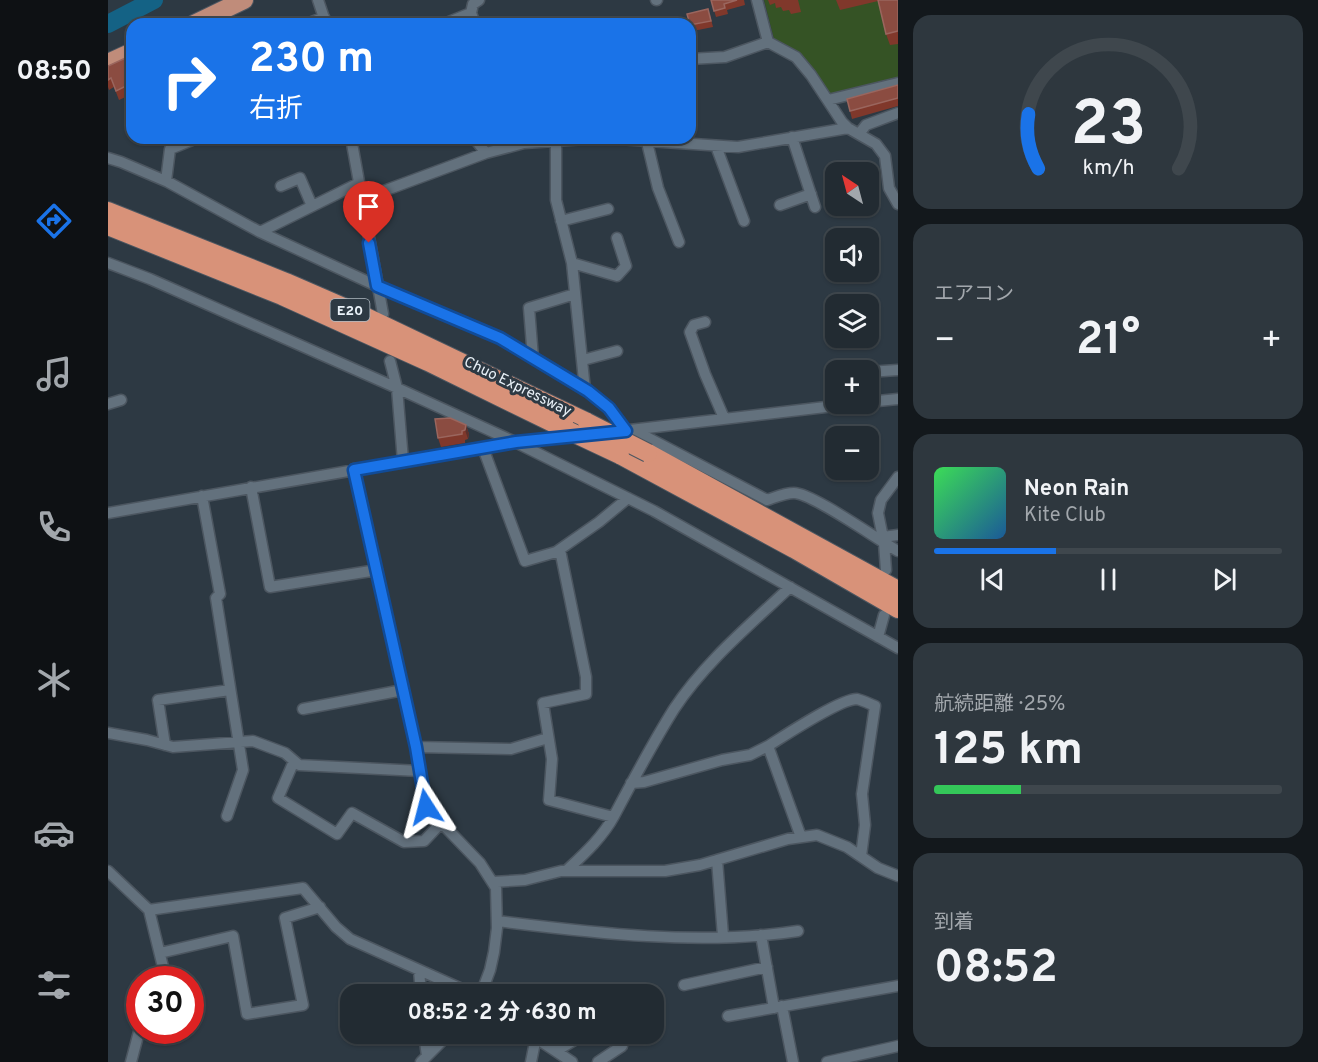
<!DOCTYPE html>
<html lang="ja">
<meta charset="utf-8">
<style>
body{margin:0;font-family:Overpass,"Noto Sans JP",sans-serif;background:#2e373e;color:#f1f3f6;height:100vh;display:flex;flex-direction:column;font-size:22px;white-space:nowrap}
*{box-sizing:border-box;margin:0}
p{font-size:20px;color:#a2a7ac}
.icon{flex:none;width:33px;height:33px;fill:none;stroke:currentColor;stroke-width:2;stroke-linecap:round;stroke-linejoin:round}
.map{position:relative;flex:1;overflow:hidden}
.side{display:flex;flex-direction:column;gap:15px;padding:15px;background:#13181c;width:420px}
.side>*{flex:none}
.banner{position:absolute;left:18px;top:18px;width:570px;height:126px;border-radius:18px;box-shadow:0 2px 4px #0004,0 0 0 2px #3f474d;background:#1a73e8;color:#fff;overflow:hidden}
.needle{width:39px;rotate:324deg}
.tools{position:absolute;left:717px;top:162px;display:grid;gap:12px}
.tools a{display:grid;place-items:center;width:54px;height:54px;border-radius:12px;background:#222b32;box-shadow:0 2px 4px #0004,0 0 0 2px #3f474d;font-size:30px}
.speed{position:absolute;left:18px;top:966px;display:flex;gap:12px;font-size:30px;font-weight:700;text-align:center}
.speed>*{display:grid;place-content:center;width:78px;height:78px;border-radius:50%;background:#222b32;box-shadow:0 2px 4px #0004,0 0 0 2px #3f474d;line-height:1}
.speed .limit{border:9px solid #d22;background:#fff;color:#111}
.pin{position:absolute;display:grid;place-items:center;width:51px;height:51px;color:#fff;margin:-62px -26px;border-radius:50% 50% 50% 0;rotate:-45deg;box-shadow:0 0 6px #0007}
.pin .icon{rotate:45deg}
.me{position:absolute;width:66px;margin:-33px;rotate:351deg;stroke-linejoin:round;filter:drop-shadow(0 0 4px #0008)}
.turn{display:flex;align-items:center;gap:21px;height:126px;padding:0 24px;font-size:27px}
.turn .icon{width:78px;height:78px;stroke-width:2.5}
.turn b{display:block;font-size:42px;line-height:51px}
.big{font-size:45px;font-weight:700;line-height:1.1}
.side .widget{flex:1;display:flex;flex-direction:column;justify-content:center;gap:9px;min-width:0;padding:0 21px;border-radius:18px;background:#2e373e}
.side .dial{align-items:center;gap:0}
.dial svg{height:156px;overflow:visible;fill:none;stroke:#3f474d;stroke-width:7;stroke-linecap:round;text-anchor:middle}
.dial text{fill:#f1f3f6;stroke:none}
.song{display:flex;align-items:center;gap:18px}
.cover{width:72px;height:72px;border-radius:9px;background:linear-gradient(135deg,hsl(130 70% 55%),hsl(210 70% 35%))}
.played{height:6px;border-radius:3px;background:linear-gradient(90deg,#1a73e8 35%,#3f474d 35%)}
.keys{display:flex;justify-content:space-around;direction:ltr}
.heat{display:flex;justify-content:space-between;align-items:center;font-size:33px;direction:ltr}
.charge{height:9px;border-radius:4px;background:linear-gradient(90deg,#34c759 25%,#3f474d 0)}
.trip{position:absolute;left:232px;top:984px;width:324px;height:60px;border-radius:18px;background:#222b32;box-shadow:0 2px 4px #0004,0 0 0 2px #3f474d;font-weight:700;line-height:60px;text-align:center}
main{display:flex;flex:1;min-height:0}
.tabs{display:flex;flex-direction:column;width:108px;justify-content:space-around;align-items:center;background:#0e1114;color:#a2a7ac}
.tabs .icon{width:42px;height:42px}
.tabs .selected{color:#1a73e8}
.tabs b{font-size:27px;color:#f1f3f6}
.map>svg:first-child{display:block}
.green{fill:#355325}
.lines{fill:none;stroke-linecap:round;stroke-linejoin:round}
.river{stroke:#146285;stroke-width:18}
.minor-casing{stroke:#4c5660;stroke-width:13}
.trunk-casing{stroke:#4c5660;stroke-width:20}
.motorway-casing{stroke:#4c5660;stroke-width:20}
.minor{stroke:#63717d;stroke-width:10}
.trunk{stroke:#c08c7a;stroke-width:18}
.motorway{stroke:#d89279;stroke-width:18}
.motorway-bridge-casing{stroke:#4c5660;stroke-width:20;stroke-linecap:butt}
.motorway-bridge{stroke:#d89279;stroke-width:18}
.wall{fill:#80382b}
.shaded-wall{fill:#5a302c}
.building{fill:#8b4c41;stroke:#9a665e;stroke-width:1.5}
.route-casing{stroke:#114b97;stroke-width:15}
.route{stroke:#1a73e8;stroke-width:10}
.labels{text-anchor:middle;stroke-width:6;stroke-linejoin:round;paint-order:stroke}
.shield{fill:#2d3943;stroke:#b1bac2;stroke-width:1.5}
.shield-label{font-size:14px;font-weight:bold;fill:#e9f1f8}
.street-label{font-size:15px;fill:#e9f1f8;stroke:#2d3943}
</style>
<main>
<nav class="tabs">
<b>08:50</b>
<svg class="icon selected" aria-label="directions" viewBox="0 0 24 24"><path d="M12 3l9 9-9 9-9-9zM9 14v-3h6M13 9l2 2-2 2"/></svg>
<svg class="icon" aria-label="music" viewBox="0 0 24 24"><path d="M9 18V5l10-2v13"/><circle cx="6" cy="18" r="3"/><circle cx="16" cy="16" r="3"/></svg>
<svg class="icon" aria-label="phone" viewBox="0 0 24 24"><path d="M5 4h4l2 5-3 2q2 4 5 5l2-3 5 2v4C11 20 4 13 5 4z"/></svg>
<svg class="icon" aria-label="climate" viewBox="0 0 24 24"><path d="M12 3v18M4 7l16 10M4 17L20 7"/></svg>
<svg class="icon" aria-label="car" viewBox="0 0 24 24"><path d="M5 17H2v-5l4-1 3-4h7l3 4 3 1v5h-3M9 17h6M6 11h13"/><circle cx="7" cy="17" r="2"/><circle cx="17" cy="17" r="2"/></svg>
<svg class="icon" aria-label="filters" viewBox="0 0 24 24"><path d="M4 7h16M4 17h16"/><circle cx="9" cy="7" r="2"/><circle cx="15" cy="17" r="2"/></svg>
</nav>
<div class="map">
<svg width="790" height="1062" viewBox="0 0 790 1062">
<rect width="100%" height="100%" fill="#2d3943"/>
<!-- green -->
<path class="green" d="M656,0h134v78l-67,17 -29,-40 -28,-16z"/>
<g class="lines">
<!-- river -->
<path class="river" d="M0,24l46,-24"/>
<!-- minor casing -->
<g class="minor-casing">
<path id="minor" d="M210,0l8,24
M548,0h1
M649,0l11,42 28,15 15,18 31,47 6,6 28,16 9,12 4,32 9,16
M199,24l17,-7
M336,24l27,-11
M367,24l-4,-11 2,-9 6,-4
M582,59l35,-2 43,-15
M720,100l70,-17
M751,134l7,-9 32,-12
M684,137l23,70
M243,138l32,176
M366,138l12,15
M496,138l134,9 110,-19
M538,138l12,50 21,54
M448,142v58l16,63 13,127
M608,146l28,75
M0,158l13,4 47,20 92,50 117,54 123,52 88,53 21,17 17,23
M58,181l4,-32 27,-11
M173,186l19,-8 12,28
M254,199l124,-46 38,-10 77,-5
M672,205l31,-11
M453,221l47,-12
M152,232l99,-49
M0,263l42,16 247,109 118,54 139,69 244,137
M464,263l45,13 9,-10 -9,-28
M597,322l-11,3 -4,7 15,42 19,44
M425,358l-4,-50 46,-14
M475,360l34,-9
M282,361l7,27 6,73
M760,372l30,-2
M760,402l30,-3
M0,404l13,-4
M525,430l134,70c9,-3 18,-7 27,-7 18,0 84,47 104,58
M505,432l238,-28
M375,448l42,113 31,-9 43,-30 29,-24
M246,469l62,278 10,60 54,56 16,25 1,40 -3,24 -4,18 -6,16 -6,8
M143,487l19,100 107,-17
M94,496l18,98 -4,4 27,172 -16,46
M0,513l407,-71 59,-6
M775,537l15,-2
M452,550l26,127v17l-43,9 9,56 -3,41 64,17
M778,570l-2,-27 -6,-30 3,-13 17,-23
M770,637l6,-22
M195,709l100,-19
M0,733l39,7 26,7 80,-6 32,12 14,12 121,6
M57,745l-7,-45 72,-10
M308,747l95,2 37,-11
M186,761l-16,37 59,36 15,-21 52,29 20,-1 17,-18
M523,783l13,-1 78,-22 28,-5 18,-9
M693,837l-33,-91c16,-10 72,-47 89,-47 5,1 13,5 18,7l-13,88 3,31 -4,31
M609,860l6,76
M0,871l41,39 15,61 -7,9
M458,871c17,-16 36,-33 48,-55 19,-36 38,-72 60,-107 31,-47 76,-84 116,-122
M385,882l32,-2 36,-9h104l35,-6 88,-26 29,-4 30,12 31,21 20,8
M41,910l154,-22 33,39 14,12 123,55
M389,921c96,12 205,25 301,10
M653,935l13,73
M52,953l73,-17 14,78 56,-9 -18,-87 35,-11
M311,970l2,24
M576,985l83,-18
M674,1006l11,56
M620,1016l170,-30
M316,1034l3,22
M422,1034l42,28
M448,1051l29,-17
M23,1062l9,-34
M313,1062l28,-28
M423,1062l5,-25
M490,1062l24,-16 -2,-12
M719,1062l71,-16"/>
</g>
<!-- trunk casing -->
<g class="trunk-casing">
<path id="trunk" d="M86,24l50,-24
M0,63l24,-11"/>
</g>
<!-- motorway casing -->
<g class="motorway-casing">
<path id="motorway" d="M0,211l178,71 76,33 225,107
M0,226l174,70 146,66 141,69
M540,453l250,137
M512,455l174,94 104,60"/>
</g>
<!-- minor -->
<use href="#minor" class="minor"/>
<!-- trunk -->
<use href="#trunk" class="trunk"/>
<!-- motorway -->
<use href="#motorway" class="motorway"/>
<!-- motorway-bridge casing -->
<g class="motorway-bridge-casing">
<path id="motorway-bridge" d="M479,422l61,31
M461,431l51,24"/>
</g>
<!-- motorway-bridge -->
<use href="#motorway-bridge" class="motorway-bridge"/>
</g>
<!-- wall -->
<path class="wall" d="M603,0h33l1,5 -18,5 1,4 -12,3z
M660,0h30l3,12 -10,2 -2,-4 -6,1 -2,-4 -5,1 -1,-5 -5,2z
M728,0h62v44l-8,1 -4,-11 -8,-33 -38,9z
M602,15l3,12 -20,4 -3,-6z
M24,55v39l-13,6 -5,-13 -5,3 -1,-3v-21z
M582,85l3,30h-3z
M790,85v21l-46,13 -2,-8z
M358,425l3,9 -1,5 -3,1v3l-24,4 -3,-9z"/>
<!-- shaded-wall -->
<path class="shaded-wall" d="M582,85l3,30 -3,-8z
M358,425l3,9 -1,5 -3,-9z"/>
<!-- building -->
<path class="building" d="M603,0h26l-13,4 1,4 -11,3z
M770,0h20v31l-12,3z
M600,9l3,12 -21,4 -3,-11z
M24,55v28l-16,8 -5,-13 -3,2v-14z
M790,85v13l-48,13 -3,-12z
M342,418l16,7 -1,5 -3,1v3l-24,4 -3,-19z"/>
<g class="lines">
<!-- route casing -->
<g class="route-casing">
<path id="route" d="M261,243l8,43 123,52 88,53 21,17 17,23 -110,11 -162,28 62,277 10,60"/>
</g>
<!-- route -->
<use href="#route" class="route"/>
</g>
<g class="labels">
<!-- shield labels -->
<rect class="shield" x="222.5" y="299" width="39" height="22" rx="4.5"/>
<g class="shield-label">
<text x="242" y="315">E20</text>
</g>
<!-- street labels -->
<g class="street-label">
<text transform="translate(410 386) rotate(26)" y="5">Chuo Expressway</text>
</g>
</g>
</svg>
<div class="tools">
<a><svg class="needle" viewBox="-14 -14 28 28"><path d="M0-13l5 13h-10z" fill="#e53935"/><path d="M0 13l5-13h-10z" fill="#a2a7ac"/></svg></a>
<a><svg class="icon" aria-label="sound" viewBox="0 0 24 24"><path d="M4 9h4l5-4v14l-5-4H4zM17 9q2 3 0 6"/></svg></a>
<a><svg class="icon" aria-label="layers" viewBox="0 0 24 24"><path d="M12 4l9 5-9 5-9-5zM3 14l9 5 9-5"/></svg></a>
<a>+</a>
<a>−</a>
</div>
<div class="speed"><div class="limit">30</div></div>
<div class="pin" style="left:261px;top:243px;background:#d93025"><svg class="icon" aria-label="arrive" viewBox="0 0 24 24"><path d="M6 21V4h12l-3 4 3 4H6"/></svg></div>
<svg class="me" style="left:318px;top:807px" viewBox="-20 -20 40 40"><path d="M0-17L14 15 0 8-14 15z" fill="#1a73e8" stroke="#fff" stroke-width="4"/></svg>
<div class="trip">08:52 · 2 分 · 630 m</div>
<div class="banner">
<div class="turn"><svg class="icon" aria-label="right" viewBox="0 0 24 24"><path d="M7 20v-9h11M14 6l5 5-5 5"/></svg><div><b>230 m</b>右折</div></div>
</div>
</div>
<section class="side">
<div class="widget dial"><svg viewBox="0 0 100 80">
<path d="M14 69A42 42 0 1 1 86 69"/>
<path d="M14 69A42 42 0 0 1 9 41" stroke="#1a73e8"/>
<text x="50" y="56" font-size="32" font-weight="700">23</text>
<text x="50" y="72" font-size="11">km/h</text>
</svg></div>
<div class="widget"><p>エアコン</p>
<div class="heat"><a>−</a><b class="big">21°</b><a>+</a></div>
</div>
<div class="widget">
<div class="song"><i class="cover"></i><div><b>Neon Rain</b><p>Kite Club</p></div></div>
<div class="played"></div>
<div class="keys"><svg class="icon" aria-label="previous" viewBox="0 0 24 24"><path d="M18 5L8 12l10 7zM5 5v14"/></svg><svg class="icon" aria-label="pause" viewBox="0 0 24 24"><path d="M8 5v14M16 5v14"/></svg><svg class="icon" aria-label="next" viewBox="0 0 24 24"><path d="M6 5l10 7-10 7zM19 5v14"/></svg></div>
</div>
<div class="widget"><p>航続距離 · 25%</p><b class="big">125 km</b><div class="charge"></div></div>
<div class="widget"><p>到着</p><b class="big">08:52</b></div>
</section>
</main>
